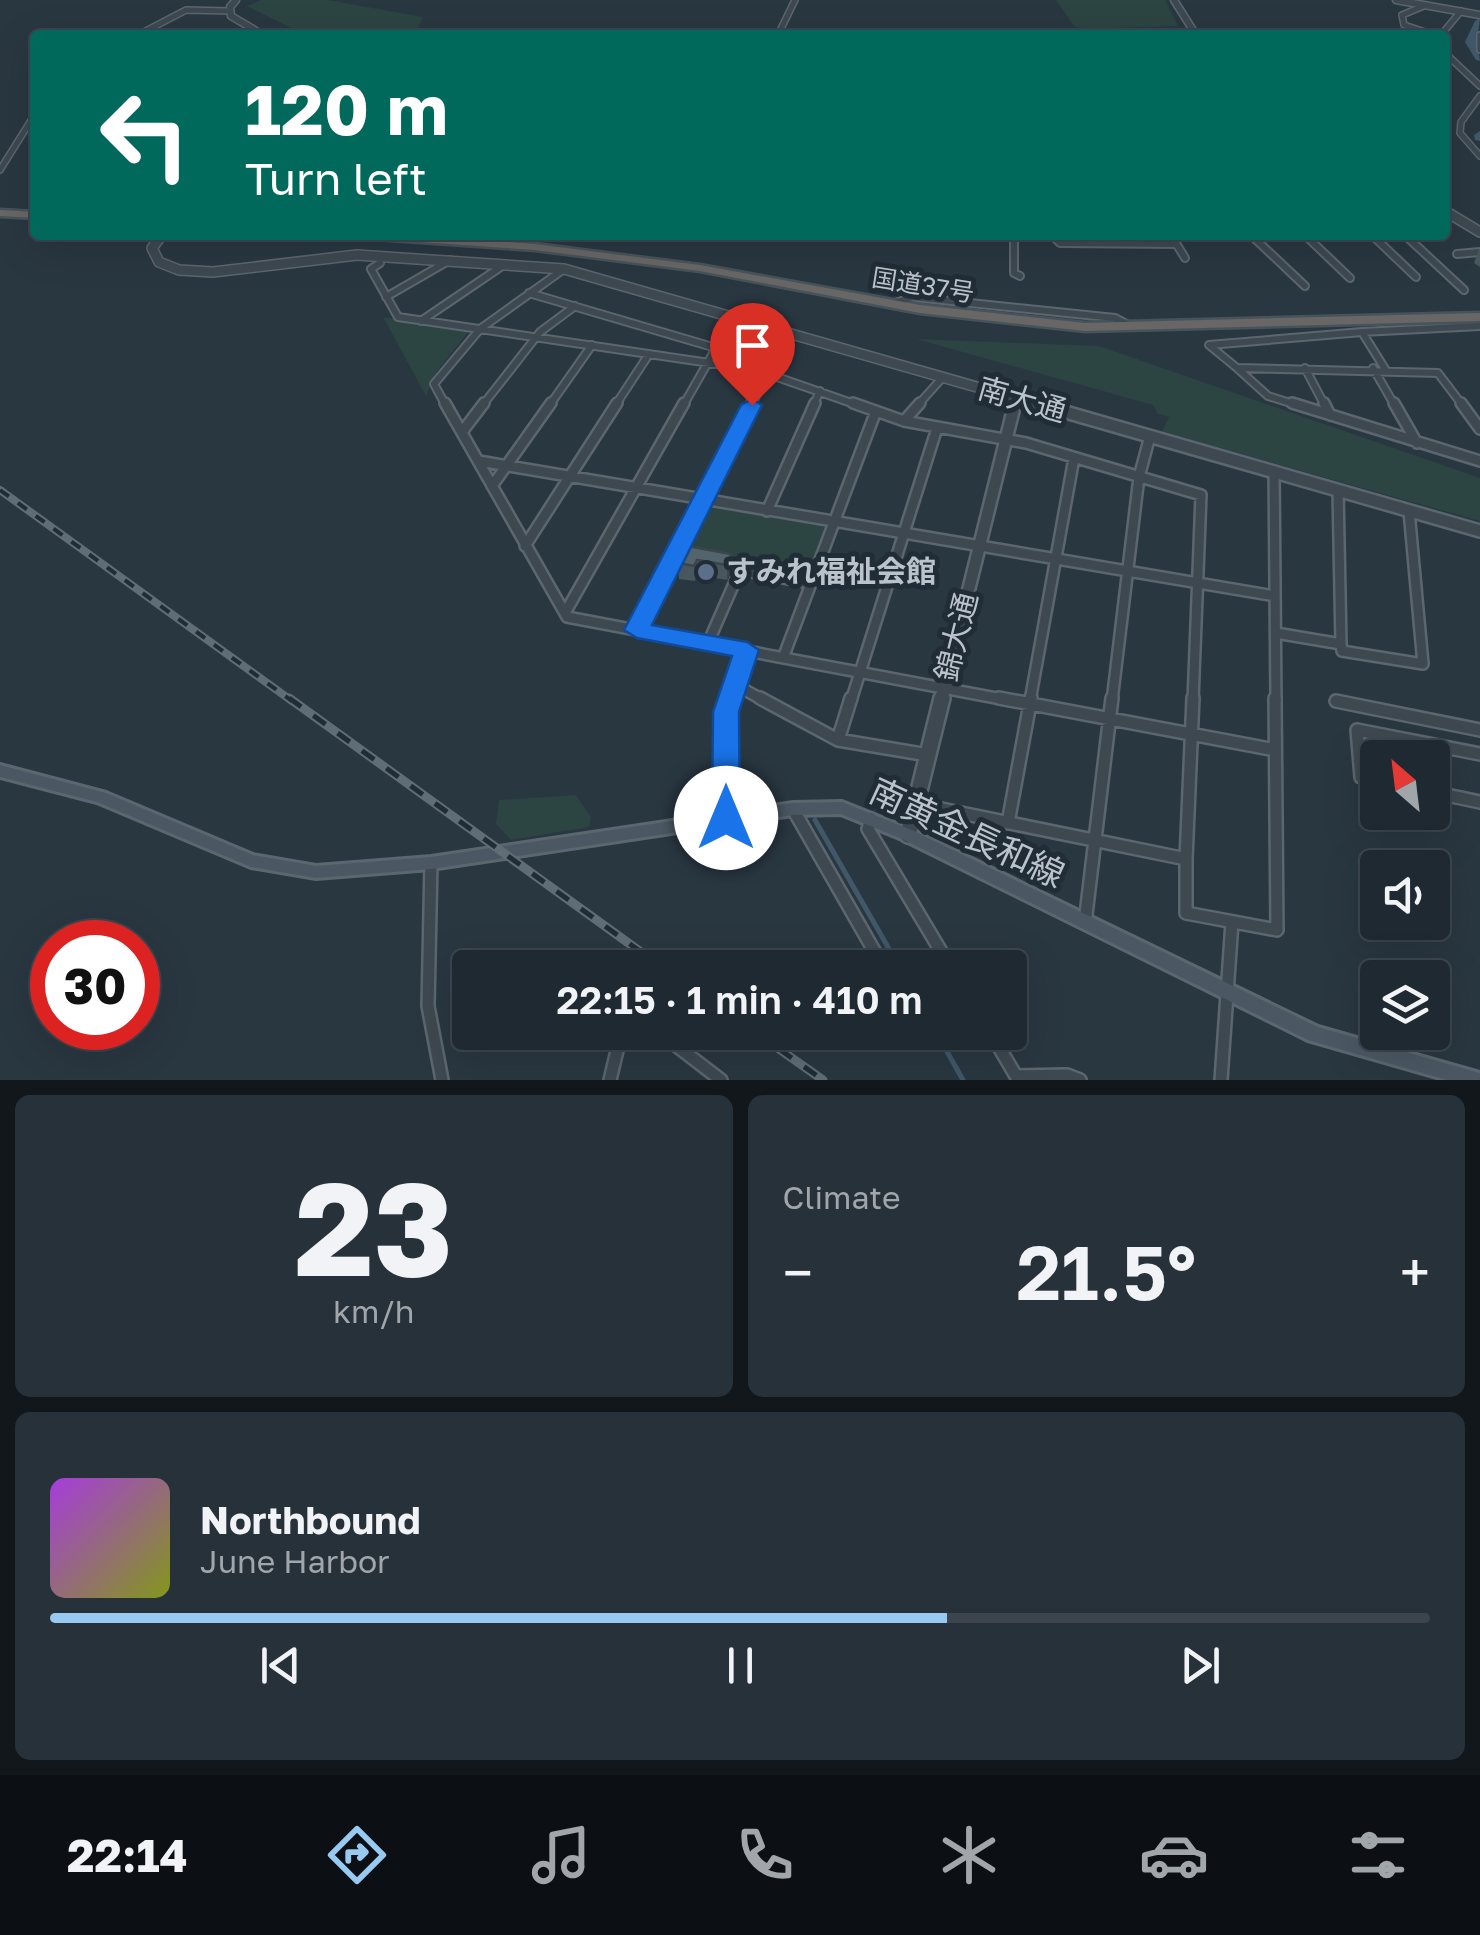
<!DOCTYPE html>
<meta charset="utf-8">
<style>
body{margin:0;font-family:"Golos Text","Noto Sans JP",sans-serif;background:#273139;color:#f1f3f6;height:100vh;display:flex;flex-direction:column;font-size:38px;white-space:nowrap}
*{box-sizing:border-box;margin:0}
p{font-size:32px;color:#a1a6ab}
.icon{flex:none;width:55px;height:55px;fill:none;stroke:currentColor;stroke-width:2;stroke-linecap:round;stroke-linejoin:round}
.map{position:relative;height:1080px;overflow:hidden}
.panel{display:flex;flex-direction:column;gap:15px;padding:15px;background:#11171b;flex:1}
.panel>*{flex:none}
.guide{position:absolute;left:30px;top:30px;width:1420px;height:210px;border-radius:10px;box-shadow:0 10px 40px #0002,0 0 0 2px #3c454d;background:#00695c;color:#fff;overflow:hidden}
.needle{width:65px;rotate:332deg}
.tools{position:absolute;left:1360px;top:740px;display:grid;gap:20px}
.tools a{display:grid;place-items:center;width:90px;height:90px;border-radius:10px;background:#1f2931;box-shadow:0 10px 40px #0002,0 0 0 2px #3c454d;font-size:50px}
.speed{position:absolute;left:30px;top:920px;display:flex;gap:20px;font-size:50px;font-weight:700;text-align:center}
.speed>*{display:grid;place-content:center;width:130px;height:130px;border-radius:50%;background:#1f2931;box-shadow:0 10px 40px #0002,0 0 0 2px #3c454d;line-height:1}
.speed .limit{border:15px solid #d22;background:#fff;color:#111}
.pin{position:absolute;display:grid;place-items:center;width:85px;height:85px;color:#fff;margin:-102px -42px;border-radius:50% 50% 50% 0;rotate:-45deg;box-shadow:0 0 10px #0007}
.pin .icon{rotate:45deg}
.me{position:absolute;width:110px;margin:-55px;rotate:0deg;stroke-linejoin:round;filter:drop-shadow(0 0 8px #0008)}
.turn{display:flex;align-items:center;gap:35px;height:210px;padding:0 50px;font-size:45px}
.turn .icon{width:130px;height:130px;stroke-width:2.5}
.turn b{display:block;font-size:70px;line-height:85px}
.big{font-size:75px;font-weight:600;line-height:1.1}
.panel .card{flex:1;display:flex;flex-direction:column;justify-content:center;gap:15px;min-width:0;padding:0 35px;border-radius:15px;background:#273139}
.panel .dial{align-items:center;gap:0}
.dial b{font-size:130px;line-height:1}
.song{display:flex;align-items:center;gap:30px}
.cover{width:120px;height:120px;border-radius:15px;background:linear-gradient(135deg,hsl(280 70% 55%),hsl(70 70% 35%))}
.played{height:10px;border-radius:5px;background:linear-gradient(90deg,#98c9f1 65%,#3c454d 65%)}
.keys{display:flex;justify-content:space-around;direction:ltr}
.heat{display:flex;justify-content:space-between;align-items:center;font-size:55px;direction:ltr}
.panel .tiles{flex:1;display:grid;gap:15px;grid-template-columns:1fr 1fr}
.card:last-child{grid-column:span 2}
.trip{position:absolute;left:452px;top:950px;width:575px;height:100px;border-radius:10px;background:#1f2931;box-shadow:0 10px 40px #0002,0 0 0 2px #3c454d;font-weight:600;line-height:100px;text-align:center}
.tabs{display:flex;height:160px;justify-content:space-around;align-items:center;background:#0c1014;color:#a1a6ab}
.tabs .icon{width:70px;height:70px}
.tabs .on{color:#98c9f1}
.tabs b{font-size:45px;color:#f1f3f6}
.map>svg:first-child{display:block}
.green{fill:#2c4442}
.lines{fill:none;stroke-linecap:round;stroke-linejoin:round}
.stream{stroke:#405869;stroke-width:5}
.river{fill:#405869;fill-rule:evenodd}
.minor-far3-casing{stroke:#5b666e;stroke-width:8}
.minor-far2-casing{stroke:#5b666e;stroke-width:10}
.minor-far1-casing{stroke:#5b666e;stroke-width:14}
.minor-casing{stroke:#5b666e;stroke-width:16}
.tertiary-far3-casing{stroke:#5b666e;stroke-width:9}
.tertiary-far2-casing{stroke:#5b666e;stroke-width:12}
.tertiary-far1-casing{stroke:#5b666e;stroke-width:16}
.tertiary-casing{stroke:#5b666e;stroke-width:20}
.secondary-casing{stroke:#5b666e;stroke-width:6}
.trunk-casing{stroke:#47535b;stroke-width:5}
.minor-far3{stroke:#3d4851;stroke-width:5}
.minor-far2{stroke:#3d4851;stroke-width:6}
.minor-far1{stroke:#3d4851;stroke-width:9}
.minor{stroke:#3d4851;stroke-width:11}
.tertiary-far3{stroke:#3d4851;stroke-width:6}
.tertiary-far2{stroke:#3d4851;stroke-width:9}
.tertiary-far1{stroke:#3d4851;stroke-width:11}
.tertiary{stroke:#3d4851;stroke-width:15}
.secondary{fill:#4b5863;fill-rule:evenodd}
.trunk{fill:#686765;fill-rule:evenodd}
.rail-far1-casing{stroke:#5f6d77;stroke-width:8}
.rail-casing{stroke:#5f6d77;stroke-width:9}
.rail-far1{stroke:#212d36;stroke-width:4;stroke-dasharray:11;stroke-linecap:butt}
.rail{stroke:#212d36;stroke-width:5;stroke-dasharray:15;stroke-linecap:butt}
.wall{fill:#48565e}
.shaded-wall{fill:#3b464c}
.building{fill:#54646d;stroke:#3b464c;stroke-width:2.5}
.route{fill:#1a73e8;stroke:#114b97;stroke-width:2.5}
.service-dot{fill:#5c6f8a;stroke:#212d36;stroke-width:4}
.labels{text-anchor:middle;stroke-width:10;stroke-linejoin:round;paint-order:stroke}
.far-street-label{font-size:25px;fill:#bac3cb;stroke:#212d36}
.street-label{font-size:30px;fill:#bac3cb;stroke:#212d36}
.poi-label{font-size:30px;font-weight:bold;fill:#bac3cb;stroke:#212d36;text-anchor:start}
.near-street-label{font-size:35px;fill:#bac3cb;stroke:#212d36}
</style>
<div class="map">
<svg width="1480" height="1080" viewBox="0 0 1480 1080">
<rect width="100%" height="100%" fill="#293741"/>
<!-- green -->
<path class="green" d="M261,0h67l95,17 -8,18 -116,-3 -52,-26z
M1056,0h109l13,26 -93,3 -11,-3z
M383,317l86,14 -33,41 -10,24z
M916,339l183,7 381,132v43l-318,-89 7,-15 -11,-3 -5,-9z
M708,504l122,22 -23,54 -129,-22z
M576,795l15,22 -2,10 -78,13 -15,-16 3,-24z"/>
<g class="lines">
<!-- stream -->
<path class="stream" d="M815,820l85,148
M936,1032l27,48"/>
<!-- river -->
<path class="river" d="M1480,18l-3,24 3,19 -4,-1 -11,-18 10,-21z
M1480,131v10l-5,-1 -1,-5z"/>
<!-- minor-far3 casing -->
<g class="minor-far3-casing">
<path id="minor-far3" d="M1426,5l-24,10 2,10 30,10
M138,35l48,-25 43,1
M778,35l17,-35
M1441,35l20,-24
M1480,35v15
M1445,53l35,33
M1480,96l-19,26 -1,11 20,23
M0,170l35,-56"/>
</g>
<!-- minor-far2 casing -->
<g class="minor-far2-casing">
<path id="minor-far2" d="M1014,235v38l6,3
M1052,235l8,8 116,1
M1171,235l14,23
M1251,235l54,51
M1305,235l45,43
M1372,235l44,42
M1405,235l59,55
M1457,254l23,-2
M380,263l-9,6 27,48 359,53 103,36
M529,293l187,55
M386,297l64,-37
M892,304l21,-7 202,21 15,8
M421,321l84,-57
M1237,368l-28,-23 153,-13
M1305,368l20,38
M1373,368l22,38
M1385,369l-23,-37 118,-6
M446,406l-12,-22 46,-55 84,-60
M482,406l58,-74 35,-26
M549,406l43,-61
M615,406l34,-52
M683,406l33,-58 30,-26
M751,406l16,-32
M813,406l7,-15
M917,406l26,-29
M1300,406l-32,-10 -31,-28 201,5 25,33"/>
</g>
<!-- minor-far1 casing -->
<g class="minor-far1-casing">
<path id="minor-far1" d="M445,403l122,214 445,84
M853,403l51,18 122,22 175,52 -8,206
M1292,403l188,58
M1324,403l6,12
M1394,403l23,40
M1461,403l19,26
M904,421l16,-18
M462,432l22,-29
M479,461l796,135
M1274,471l2,230
M492,486l59,-83
M1338,490l3,154
M767,511l48,-108
M525,546l92,-143
M565,613l119,-210
M637,630l115,-227
M1276,633l65,11 1,7 81,13 -14,-153
M708,643l32,-73 70,13
M747,651l-15,32 33,18
M783,658l93,-247
M730,701l6,-15
M851,701l86,-273
M1030,701l44,-243
M1112,701l27,-224 11,-41"/>
</g>
<!-- minor casing -->
<g class="minor-casing">
<path id="minor" d="M760,698l78,42 90,15
M999,698l276,52
M1336,701l144,29
M838,740l13,-42
M1378,780l-17,-3 -4,-47 123,24
M1432,792l48,10
M917,804l269,55v54l91,17 -2,-232
M793,809l91,159
M726,819v-107l5,-14
M871,819l-3,10 83,139
M1008,823l23,-125
M1186,859l7,-161
M431,863l-3,143 14,74
M1085,923l27,-225
M990,1032l26,44 51,-1 13,5
M610,1080l11,-46 44,3 56,43
M1221,1080l11,-158"/>
</g>
<!-- tertiary-far3 casing -->
<g class="tertiary-far3-casing">
<path id="tertiary-far3" d="M236,0l-6,7 1,9 32,19
M1174,0l22,35
M1396,0l84,15"/>
</g>
<!-- tertiary-far2 casing -->
<g class="tertiary-far2-casing">
<path id="tertiary-far2" d="M1445,211l35,21
M162,235l-10,13 7,14 20,8 34,2 144,-17 207,14 479,137
M1014,406l2,-8"/>
</g>
<!-- tertiary-far1 casing -->
<g class="tertiary-far1-casing">
<path id="tertiary-far1" d="M1034,403l446,128
M941,701l74,-298"/>
</g>
<!-- tertiary casing -->
<g class="tertiary-casing">
<path id="tertiary" d="M908,835l34,-137"/>
</g>
<!-- secondary casing -->
<g class="secondary-casing">
<path id="secondary" d="M0,765l106,28 147,62 63,11 115,-9 362,-54 49,-1 5,2 67,27 404,196 158,45 4,1v7h-33l-139,-40 -406,-201 -61,-25 -48,1 -362,54 -115,9 -65,-11 -154,-65 -97,-25z"/>
</g>
<!-- trunk casing -->
<g class="trunk-casing">
<path id="trunk" d="M0,210l35,2v6l-35,-2z
M356,235h54l125,9 165,21 220,40 165,18 395,-10v8l-395,10 -165,-18 -220,-42 -165,-21 -173,-12z"/>
</g>
<!-- minor-far3 -->
<use href="#minor-far3" class="minor-far3"/>
<!-- minor-far2 -->
<use href="#minor-far2" class="minor-far2"/>
<!-- minor-far1 -->
<use href="#minor-far1" class="minor-far1"/>
<!-- minor -->
<use href="#minor" class="minor"/>
<!-- tertiary-far3 -->
<use href="#tertiary-far3" class="tertiary-far3"/>
<!-- tertiary-far2 -->
<use href="#tertiary-far2" class="tertiary-far2"/>
<!-- tertiary-far1 -->
<use href="#tertiary-far1" class="tertiary-far1"/>
<!-- tertiary -->
<use href="#tertiary" class="tertiary"/>
<!-- secondary -->
<use href="#secondary" class="secondary"/>
<!-- trunk -->
<use href="#trunk" class="trunk"/>
<!-- rail-far1 casing -->
<g class="rail-far1-casing">
<path id="rail-far1" d="M0,490l292,211"/>
</g>
<!-- rail casing -->
<g class="rail-casing">
<path id="rail" d="M289,698l374,270
M755,1032l68,48"/>
</g>
<!-- rail-far1 -->
<use href="#rail-far1" class="rail-far1"/>
<!-- rail -->
<use href="#rail" class="rail"/>
</g>
<!-- wall -->
<path class="wall" d="M1479,249h1v18l-6,-4z
M731,554l1,15 -5,11 -30,-5 -2,6 -16,-2v-16z"/>
<!-- shaded-wall -->
<path class="shaded-wall" d="M731,554l1,15 -5,11v-15z
M697,560v15l-2,6 -1,-15z"/>
<!-- building -->
<path class="building" d="M687,546l44,8 -4,11 -30,-5 -3,6 -15,-3z"/>
<!-- route -->
<path class="route" d="M752,399l10,6 -110,220 95,17 12,8 -20,62 1,106 -4,8h-20l-4,-8 1,-106 19,-56 -95,-18 -13,-8 117,-225z"/>
<!-- markers -->
<circle class="service-dot" cx="706" cy="572" r="10"/>
<g class="labels">
<!-- far-street labels -->
<g class="far-street-label">
<text transform="translate(923 285) rotate(9)" y="9">国道37号</text>
</g>
<!-- street labels -->
<g class="street-label">
<text transform="translate(1022 400) rotate(16)" y="10">南大通</text>
<text transform="translate(957 637) rotate(-76)" y="10">錦大通</text>
</g>
<!-- poi labels -->
<g class="poi-label">
<text x="726" y="582">すみれ福祉会館</text>
</g>
<!-- near-street labels -->
<g class="near-street-label">
<text transform="translate(967 833) rotate(25)" y="12">南黄金長和線</text>
</g>
</g>
</svg>
<div class="tools">
<a><svg class="needle" viewBox="-14 -14 28 28"><path d="M0-13l5 13h-10z" fill="#e53935"/><path d="M0 13l5-13h-10z" fill="#a1a6ab"/></svg></a>
<a><svg class="icon" aria-label="sound" viewBox="0 0 24 24"><path d="M4 9h4l5-4v14l-5-4H4zM17 9q2 3 0 6"/></svg></a>
<a><svg class="icon" aria-label="layers" viewBox="0 0 24 24"><path d="M12 4l9 5-9 5-9-5zM3 14l9 5 9-5"/></svg></a>
</div>
<div class="speed"><div class="limit">30</div></div>
<div class="pin" style="left:752px;top:405px;background:#d93025"><svg class="icon" aria-label="arrive" viewBox="0 0 24 24"><path d="M6 21V4h12l-3 4 3 4H6"/></svg></div>
<svg class="me" style="left:726px;top:818px" viewBox="-20 -20 40 40"><circle r="19" fill="#fff"/><path d="M0-13L10 11 0 6-10 11z" fill="#1a73e8"/></svg>
<div class="trip">22:15 · 1 min · 410 m</div>
<div class="guide">
<div class="turn"><svg class="icon" aria-label="left" viewBox="0 0 24 24"><path d="M17 20v-9H6M10 6l-5 5 5 5"/></svg><div><b>120 m</b>Turn left</div></div>
</div>
</div>
<section class="panel">
<div class="tiles">
<div class="card dial"><b>23</b><p>km/h</p></div>
<div class="card"><p>Climate</p>
<div class="heat"><a>−</a><b class="big">21.5°</b><a>+</a></div>
</div>
<div class="card">
<div class="song"><i class="cover"></i><div><b>Northbound</b><p>June Harbor</p></div></div>
<div class="played"></div>
<div class="keys"><svg class="icon" aria-label="previous" viewBox="0 0 24 24"><path d="M18 5L8 12l10 7zM5 5v14"/></svg><svg class="icon" aria-label="pause" viewBox="0 0 24 24"><path d="M8 5v14M16 5v14"/></svg><svg class="icon" aria-label="next" viewBox="0 0 24 24"><path d="M6 5l10 7-10 7zM19 5v14"/></svg></div>
</div>
</div>
</section>
<nav class="tabs">
<b>22:14</b>
<svg class="icon on" aria-label="directions" viewBox="0 0 24 24"><path d="M12 3l9 9-9 9-9-9zM9 14v-3h6M13 9l2 2-2 2"/></svg>
<svg class="icon" aria-label="music" viewBox="0 0 24 24"><path d="M9 18V5l10-2v13"/><circle cx="6" cy="18" r="3"/><circle cx="16" cy="16" r="3"/></svg>
<svg class="icon" aria-label="phone" viewBox="0 0 24 24"><path d="M5 4h4l2 5-3 2q2 4 5 5l2-3 5 2v4C11 20 4 13 5 4z"/></svg>
<svg class="icon" aria-label="climate" viewBox="0 0 24 24"><path d="M12 3v18M4 7l16 10M4 17L20 7"/></svg>
<svg class="icon" aria-label="car" viewBox="0 0 24 24"><path d="M5 17H2v-5l4-1 3-4h7l3 4 3 1v5h-3M9 17h6M6 11h13"/><circle cx="7" cy="17" r="2"/><circle cx="17" cy="17" r="2"/></svg>
<svg class="icon" aria-label="filters" viewBox="0 0 24 24"><path d="M4 7h16M4 17h16"/><circle cx="9" cy="7" r="2"/><circle cx="15" cy="17" r="2"/></svg>
</nav>
